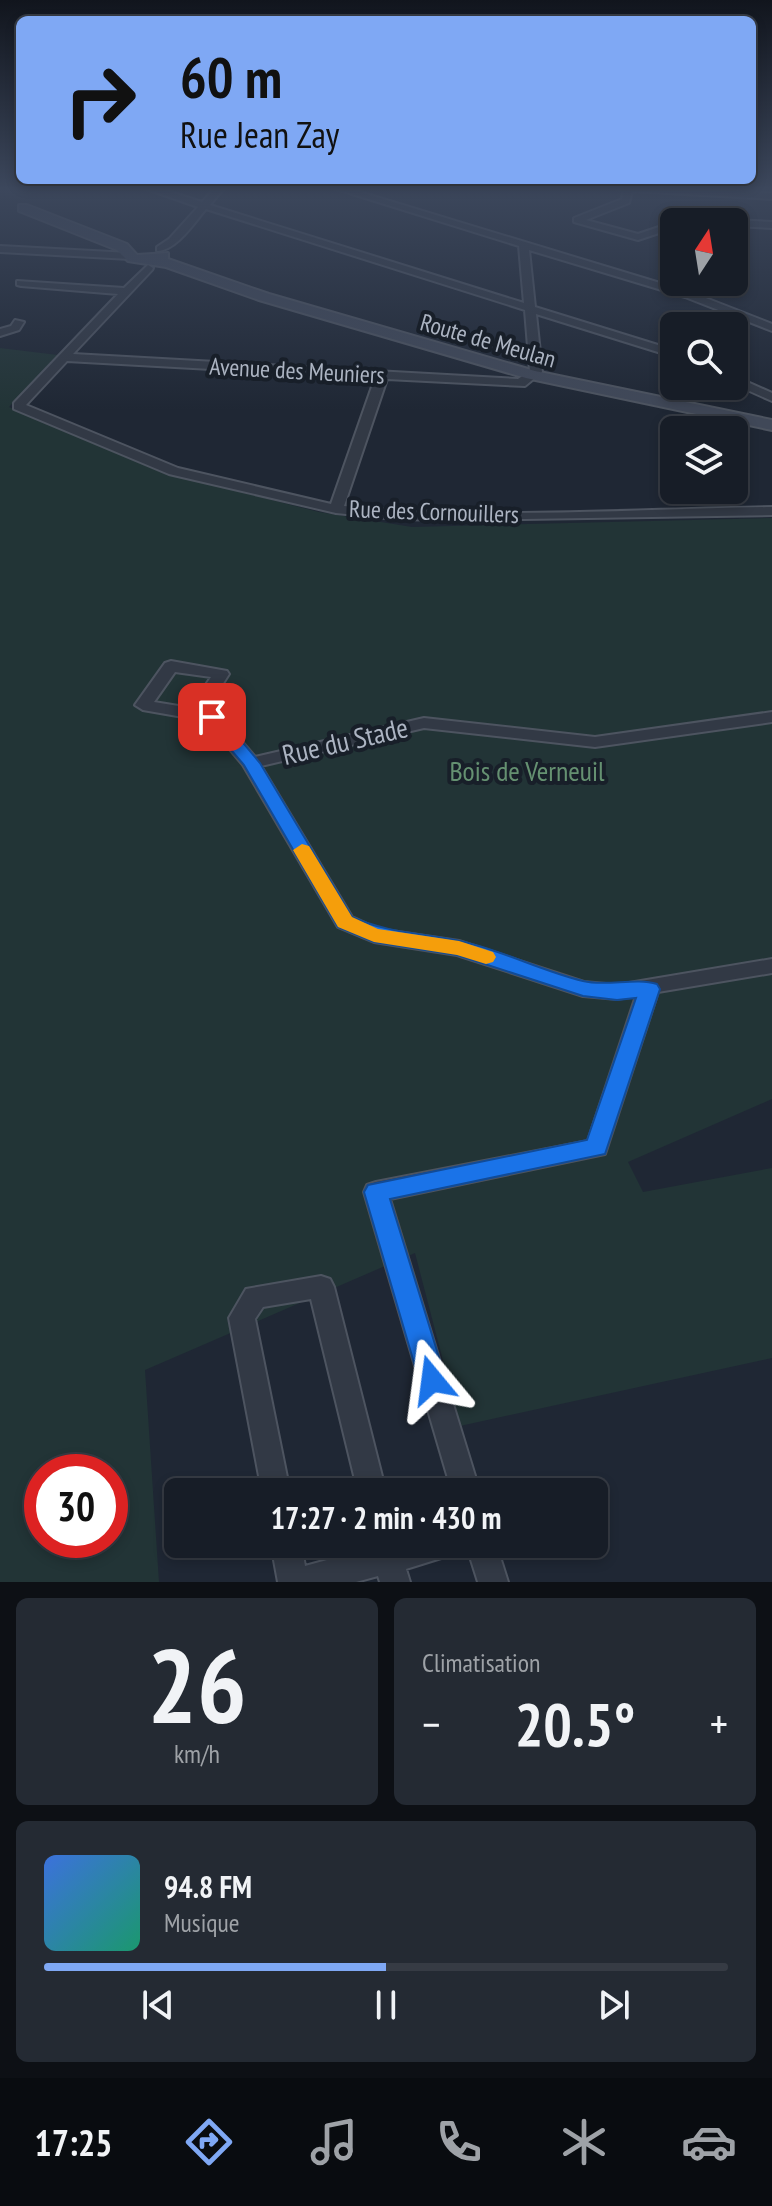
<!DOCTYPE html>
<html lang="fr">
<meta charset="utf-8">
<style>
body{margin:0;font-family:"PT Sans Narrow",sans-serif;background:#242a33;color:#f1f3f6;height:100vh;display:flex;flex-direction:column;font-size:30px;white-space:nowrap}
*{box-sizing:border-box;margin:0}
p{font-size:26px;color:#9ea2a7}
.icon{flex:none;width:44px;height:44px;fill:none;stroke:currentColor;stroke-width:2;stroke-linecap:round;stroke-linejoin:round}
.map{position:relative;height:1582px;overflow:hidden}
.details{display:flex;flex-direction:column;gap:16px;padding:16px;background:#0d1015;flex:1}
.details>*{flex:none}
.guide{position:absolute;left:16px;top:16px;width:740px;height:168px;border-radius:12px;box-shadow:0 4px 12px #0003,0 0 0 2px #363b44;background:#7fa8f4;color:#111;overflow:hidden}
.needle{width:52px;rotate:12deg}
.tools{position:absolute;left:660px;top:208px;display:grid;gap:16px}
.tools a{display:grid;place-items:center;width:88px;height:88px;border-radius:12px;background:#171d27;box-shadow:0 4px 12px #0003,0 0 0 2px #363b44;font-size:40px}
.speed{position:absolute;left:24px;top:1454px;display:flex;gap:16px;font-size:40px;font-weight:700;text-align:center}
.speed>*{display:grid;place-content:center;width:104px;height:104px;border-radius:50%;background:#171d27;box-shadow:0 4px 12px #0003,0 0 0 2px #363b44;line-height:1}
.speed .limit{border:12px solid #d22;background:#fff;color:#111}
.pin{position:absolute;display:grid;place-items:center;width:68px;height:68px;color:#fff;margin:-34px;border-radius:16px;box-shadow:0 4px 12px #0006}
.me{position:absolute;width:88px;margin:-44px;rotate:344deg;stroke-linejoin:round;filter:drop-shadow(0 0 6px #0008)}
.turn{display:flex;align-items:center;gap:28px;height:168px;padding:0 32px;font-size:36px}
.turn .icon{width:104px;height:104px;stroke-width:2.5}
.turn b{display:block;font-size:56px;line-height:68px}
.big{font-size:60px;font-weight:700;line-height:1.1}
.details .widget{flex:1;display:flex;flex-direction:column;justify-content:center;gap:12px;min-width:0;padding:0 28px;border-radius:12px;background:#242a33}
.details .dial{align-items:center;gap:0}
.dial b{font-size:104px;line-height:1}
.song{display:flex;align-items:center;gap:24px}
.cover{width:96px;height:96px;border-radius:12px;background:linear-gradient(135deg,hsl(220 70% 55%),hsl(160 70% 35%))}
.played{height:8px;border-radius:4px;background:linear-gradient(90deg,#7fa8f4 50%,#363b44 50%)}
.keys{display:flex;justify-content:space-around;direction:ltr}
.heat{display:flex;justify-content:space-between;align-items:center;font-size:44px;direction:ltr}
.details .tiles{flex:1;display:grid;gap:16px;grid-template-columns:1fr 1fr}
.widget:last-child{grid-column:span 2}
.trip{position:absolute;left:164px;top:1478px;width:444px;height:80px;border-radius:12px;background:#171d27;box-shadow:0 4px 12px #0003,0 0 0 2px #363b44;font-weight:700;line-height:80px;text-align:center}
.tab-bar{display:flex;height:128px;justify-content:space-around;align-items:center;background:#090c10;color:#9ea2a7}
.tab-bar .icon{width:56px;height:56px}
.tab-bar .selected{color:#7fa8f4}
.tab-bar b{font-size:36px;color:#f1f3f6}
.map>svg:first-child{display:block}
.green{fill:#223436;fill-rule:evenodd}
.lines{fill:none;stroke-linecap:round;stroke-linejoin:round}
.minor-casing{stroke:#4d5460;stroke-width:4}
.secondary-casing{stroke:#4d5460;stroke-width:4}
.minor{fill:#323945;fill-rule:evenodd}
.secondary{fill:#404858;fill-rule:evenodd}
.route{fill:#1a73e8;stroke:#114b97;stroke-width:2}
.slow{fill:#f59e0b}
.labels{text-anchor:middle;stroke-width:8;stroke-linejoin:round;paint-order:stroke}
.far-street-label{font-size:24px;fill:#acb4c2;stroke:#181f29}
.street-label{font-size:28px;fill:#acb4c2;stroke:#181f29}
.park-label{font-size:28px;fill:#659171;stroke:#181f29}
</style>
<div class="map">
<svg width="772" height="1582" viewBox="0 0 772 1582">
<rect width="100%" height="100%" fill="#1f2734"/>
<!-- green -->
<path class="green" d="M0,348l58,7 -49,52 149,64 161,41 93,15 360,-9v581l-144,63 15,30 129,-24v190l-312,68 -45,-173 -270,117 14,212h-159zM42,1472h68v68h-68z"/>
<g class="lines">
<!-- minor casing -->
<g class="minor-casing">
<path id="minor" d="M144,188h14l44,14 13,-14h9l-14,17 314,98 -5,-57 -186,-58h14l346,105 79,31v7l-87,-34 -156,-47 6,57 139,43v7l-138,-43 6,58 -17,14 -138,-7 -43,127c140,14 287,3 428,1v8l-320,5 -57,-1 -59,-6 -167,-39 -155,-65v-6l104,-109 -97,-8 -4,-1v-4l107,7 24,-23 5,3 -1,2 -79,84 445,25 12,-8 -5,-61 -319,-101c-12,14 -30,42 -49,42v-4l12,-8 29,-32zM67,361l308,17 -44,126 -153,-36 -152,-63z
M615,188l157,5v6l-140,-8 -3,12 -43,17 52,14 36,-12v6l-36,12 -64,-18v-4l48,-19 1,-8z
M682,219h30l5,3h-40z
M734,220l38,2v6l-38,-2v-4h-4z
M0,246l130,7 5,3 -5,3 -130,-7z
M15,320l9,2 -5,8 -19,6v-7l11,-3z
M734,376l38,17v8l-38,-17z
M171,661l56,10 2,3 -19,30 45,53 169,-39 171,19 177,-25v10l-177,25 -171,-19 -163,38 91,151 26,12 81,12 125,41 33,3 155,-26v14l-114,19 -53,162 -215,45 90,293h-28l-88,-300 3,-7 9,-3 212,-41 48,-145 -19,3 -34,-3 -126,-41 -83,-13 -36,-15 -95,-162 -37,-44 -63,-11 -8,-5 30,-42zM175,672l36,5 -18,27 4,5 -43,-7z
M321,1276l9,3 4,8 52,205h-28l-47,-193 -48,8 -8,12 35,173h-28l-33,-174 17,-29z
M271,1544h30l4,22 66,-18 -1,-4h89l-5,10 -48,15 4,13h-30l-2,-6 -22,6h-78z
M466,1544h30l12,38h-30z"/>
</g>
<!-- secondary casing -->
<g class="secondary-casing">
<path id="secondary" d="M19,205h8l100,39 10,11 31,-2v6l101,35 266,77 237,49v10l-246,-52 -267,-78 -93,-33 -38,-6 -11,-11 -98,-39z"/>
</g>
<!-- minor -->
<use href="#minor" class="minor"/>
<!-- secondary -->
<use href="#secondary" class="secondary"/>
</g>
<!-- sky -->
<linearGradient id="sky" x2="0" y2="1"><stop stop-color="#11151d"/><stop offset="0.46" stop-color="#3c475c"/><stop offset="1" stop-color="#3c475c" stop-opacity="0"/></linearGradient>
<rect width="772" height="410" fill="url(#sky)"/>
<!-- route -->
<path class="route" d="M212,711l6,2 42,50 92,154c35,16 71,16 108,24 42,9 81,30 123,40 24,6 52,-4 74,3l3,5 -55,165 -215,45 56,181 -4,9 -10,3 -9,-3 -4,-9 -55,-188 4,-7 219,-45 49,-142 -19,2 -34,-4 -126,-41 -83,-13 -36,-15 -94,-162 -41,-48z"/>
<!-- slow -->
<path class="slow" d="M302,844l7,2 43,71 26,12 81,12 34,11 3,5 -3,5 -7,2 -29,-9 -83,-13 -36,-15 -45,-77z"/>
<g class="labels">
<!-- far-street labels -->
<g class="far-street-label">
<text transform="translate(488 341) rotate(16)" y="8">Route de Meulan</text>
<text transform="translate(297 371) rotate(3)" y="8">Avenue des Meuniers</text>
<text transform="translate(434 512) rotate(2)" y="8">Rue des Cornouillers</text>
</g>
<!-- street labels -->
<g class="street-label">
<text transform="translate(345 741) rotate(-13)" y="10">Rue du Stade</text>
</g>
<!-- park labels -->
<g class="park-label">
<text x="527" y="781">Bois de Verneuil</text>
</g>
</g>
</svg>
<div class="tools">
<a><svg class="needle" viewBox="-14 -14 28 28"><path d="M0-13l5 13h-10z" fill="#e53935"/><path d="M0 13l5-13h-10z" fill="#9ea2a7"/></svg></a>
<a><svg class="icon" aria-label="search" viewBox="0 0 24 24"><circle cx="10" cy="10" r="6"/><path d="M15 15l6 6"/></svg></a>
<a><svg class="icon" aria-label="layers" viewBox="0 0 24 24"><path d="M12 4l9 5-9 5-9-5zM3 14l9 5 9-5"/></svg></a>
</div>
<div class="speed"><div class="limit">30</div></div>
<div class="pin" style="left:212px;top:717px;background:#d93025"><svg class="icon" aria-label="arrive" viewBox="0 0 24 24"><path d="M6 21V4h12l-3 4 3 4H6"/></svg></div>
<svg class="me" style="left:432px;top:1380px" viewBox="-20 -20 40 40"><path d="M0-17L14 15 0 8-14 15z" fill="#1a73e8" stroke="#fff" stroke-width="4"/></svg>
<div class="trip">17:27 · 2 min · 430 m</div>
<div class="guide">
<div class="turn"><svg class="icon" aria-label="right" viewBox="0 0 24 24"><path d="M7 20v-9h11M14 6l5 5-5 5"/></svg><div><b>60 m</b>Rue Jean Zay</div></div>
</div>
</div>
<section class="details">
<div class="tiles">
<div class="widget dial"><b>26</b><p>km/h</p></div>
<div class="widget"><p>Climatisation</p>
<div class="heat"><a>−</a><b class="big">20.5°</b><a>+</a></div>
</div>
<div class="widget">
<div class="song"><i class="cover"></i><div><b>94.8 FM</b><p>Musique</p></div></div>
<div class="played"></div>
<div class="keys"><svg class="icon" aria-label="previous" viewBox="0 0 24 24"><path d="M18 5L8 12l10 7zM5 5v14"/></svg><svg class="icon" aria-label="pause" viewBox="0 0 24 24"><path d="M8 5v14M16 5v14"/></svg><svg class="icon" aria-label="next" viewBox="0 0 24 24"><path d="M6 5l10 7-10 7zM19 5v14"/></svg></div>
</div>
</div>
</section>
<nav class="tab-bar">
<b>17:25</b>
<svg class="icon selected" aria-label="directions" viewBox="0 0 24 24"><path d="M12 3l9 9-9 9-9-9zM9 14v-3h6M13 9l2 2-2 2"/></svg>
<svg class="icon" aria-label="music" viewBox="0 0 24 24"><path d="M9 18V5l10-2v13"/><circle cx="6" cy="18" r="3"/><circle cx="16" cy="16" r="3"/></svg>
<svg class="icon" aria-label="phone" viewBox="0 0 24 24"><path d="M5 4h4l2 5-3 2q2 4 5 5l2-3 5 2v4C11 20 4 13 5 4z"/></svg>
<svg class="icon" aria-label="climate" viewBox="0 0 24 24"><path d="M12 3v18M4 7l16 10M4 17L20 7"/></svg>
<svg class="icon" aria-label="car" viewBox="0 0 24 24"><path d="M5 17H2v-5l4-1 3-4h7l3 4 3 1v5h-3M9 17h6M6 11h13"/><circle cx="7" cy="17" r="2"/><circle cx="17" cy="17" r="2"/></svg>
</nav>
